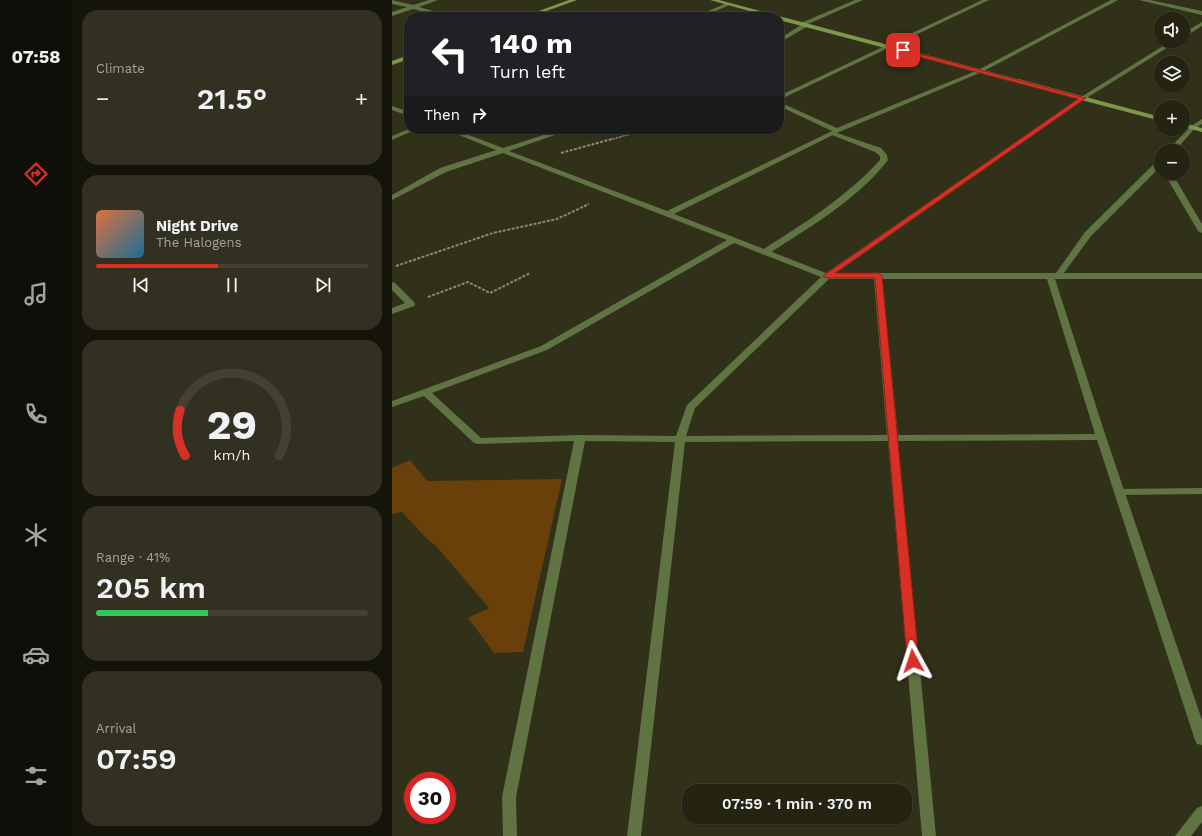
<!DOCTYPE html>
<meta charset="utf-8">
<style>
body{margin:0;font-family:"Work Sans",sans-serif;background:#313021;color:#f1f3f6;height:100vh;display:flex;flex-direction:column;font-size:15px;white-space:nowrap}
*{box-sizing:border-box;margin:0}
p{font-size:13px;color:#a3a4a0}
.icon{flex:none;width:22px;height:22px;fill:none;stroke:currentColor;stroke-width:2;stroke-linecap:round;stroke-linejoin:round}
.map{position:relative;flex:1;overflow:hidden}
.panel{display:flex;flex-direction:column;gap:10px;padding:10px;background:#14140a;width:320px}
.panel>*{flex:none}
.guide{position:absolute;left:12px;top:12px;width:380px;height:122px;border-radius:16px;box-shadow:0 1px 3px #0004,0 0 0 1px #424133;background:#202124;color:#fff;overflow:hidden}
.controls{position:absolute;left:762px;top:12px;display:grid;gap:8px}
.controls a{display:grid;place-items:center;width:36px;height:36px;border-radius:50%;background:#252413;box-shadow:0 1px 3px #0004,0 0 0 1px #424133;font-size:20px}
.speed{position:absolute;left:12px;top:772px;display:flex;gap:8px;font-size:20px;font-weight:700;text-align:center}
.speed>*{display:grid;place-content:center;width:52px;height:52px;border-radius:50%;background:#252413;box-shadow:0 1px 3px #0004,0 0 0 1px #424133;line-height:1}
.speed .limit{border:6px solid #d22;background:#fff;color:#111}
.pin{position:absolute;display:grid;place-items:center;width:34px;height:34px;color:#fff;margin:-17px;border-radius:8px;box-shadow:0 2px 6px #0006}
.me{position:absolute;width:44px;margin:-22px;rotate:355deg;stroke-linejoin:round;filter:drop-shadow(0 0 3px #0008)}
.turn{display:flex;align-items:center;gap:14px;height:84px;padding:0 20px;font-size:18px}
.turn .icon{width:52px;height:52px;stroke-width:2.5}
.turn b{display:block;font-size:28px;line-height:34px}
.then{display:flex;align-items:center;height:38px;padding:0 20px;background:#0003;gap:8px;font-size:15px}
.big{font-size:30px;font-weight:600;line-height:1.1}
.panel .tile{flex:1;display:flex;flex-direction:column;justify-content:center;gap:6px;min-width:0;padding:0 14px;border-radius:16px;background:#313021}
.panel .dial{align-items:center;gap:0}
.dial svg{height:104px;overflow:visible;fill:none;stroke:#424133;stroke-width:7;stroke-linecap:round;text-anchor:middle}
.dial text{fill:#f1f3f6;stroke:none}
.song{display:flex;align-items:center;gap:12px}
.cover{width:48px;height:48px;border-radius:6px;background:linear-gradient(135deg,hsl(20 70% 55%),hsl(200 70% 35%))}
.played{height:4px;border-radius:2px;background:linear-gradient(90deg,#d93025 45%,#424133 45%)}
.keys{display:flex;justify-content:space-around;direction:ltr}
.heat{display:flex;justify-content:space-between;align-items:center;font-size:22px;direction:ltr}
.charge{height:6px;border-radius:3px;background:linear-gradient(90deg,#34c759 41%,#424133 0)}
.trip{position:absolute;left:290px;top:784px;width:230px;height:40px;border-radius:16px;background:#252413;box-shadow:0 1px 3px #0004,0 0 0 1px #424133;font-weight:600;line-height:40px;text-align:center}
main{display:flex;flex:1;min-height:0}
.tab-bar{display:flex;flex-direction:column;width:72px;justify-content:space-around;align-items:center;background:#0f0e08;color:#a3a4a0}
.tab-bar .icon{width:28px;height:28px}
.tab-bar .current{color:#d93025}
.tab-bar b{font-size:18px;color:#f1f3f6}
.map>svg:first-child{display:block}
.green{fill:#69400a}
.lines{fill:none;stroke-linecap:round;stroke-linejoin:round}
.path-far1{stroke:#8b8a77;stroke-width:1.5;stroke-dasharray:2.5 1;stroke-linecap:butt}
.path{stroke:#8b8a77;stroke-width:2;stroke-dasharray:3 1.5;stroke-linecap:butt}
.lane{fill:#607343;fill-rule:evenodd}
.street{fill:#607343;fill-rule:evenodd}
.secondary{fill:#7b984b;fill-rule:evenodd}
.route{fill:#d93025;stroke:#8d1f18}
</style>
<main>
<nav class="tab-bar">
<b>07:58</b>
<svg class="icon current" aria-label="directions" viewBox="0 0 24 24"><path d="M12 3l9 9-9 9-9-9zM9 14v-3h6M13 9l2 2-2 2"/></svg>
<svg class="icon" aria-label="music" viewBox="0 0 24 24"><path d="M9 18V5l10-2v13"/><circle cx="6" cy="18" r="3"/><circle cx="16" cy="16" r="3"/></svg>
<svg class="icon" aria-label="phone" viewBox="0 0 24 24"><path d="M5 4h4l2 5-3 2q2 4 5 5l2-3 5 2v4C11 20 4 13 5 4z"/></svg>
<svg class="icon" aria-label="climate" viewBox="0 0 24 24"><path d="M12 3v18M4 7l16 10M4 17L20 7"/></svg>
<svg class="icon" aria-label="car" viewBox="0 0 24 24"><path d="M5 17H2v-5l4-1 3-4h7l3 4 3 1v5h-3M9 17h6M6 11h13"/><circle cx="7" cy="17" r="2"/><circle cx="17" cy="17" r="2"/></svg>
<svg class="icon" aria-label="filters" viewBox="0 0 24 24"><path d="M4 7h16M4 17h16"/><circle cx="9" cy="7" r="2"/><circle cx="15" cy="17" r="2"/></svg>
</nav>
<section class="panel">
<div class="tile"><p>Climate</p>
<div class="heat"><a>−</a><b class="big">21.5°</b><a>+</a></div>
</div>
<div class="tile">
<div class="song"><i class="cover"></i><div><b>Night Drive</b><p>The Halogens</p></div></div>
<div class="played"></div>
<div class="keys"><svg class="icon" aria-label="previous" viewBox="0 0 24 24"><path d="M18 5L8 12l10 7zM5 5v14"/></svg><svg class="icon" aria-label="pause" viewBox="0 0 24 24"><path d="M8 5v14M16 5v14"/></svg><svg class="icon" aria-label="next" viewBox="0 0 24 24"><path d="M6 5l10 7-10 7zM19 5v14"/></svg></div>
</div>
<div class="tile dial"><svg viewBox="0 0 100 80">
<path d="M14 69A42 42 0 1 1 86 69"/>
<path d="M14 69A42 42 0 0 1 10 34" stroke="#d93025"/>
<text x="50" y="56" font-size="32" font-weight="700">29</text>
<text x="50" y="72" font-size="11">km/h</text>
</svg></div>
<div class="tile"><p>Range · 41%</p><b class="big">205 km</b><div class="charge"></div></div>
<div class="tile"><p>Arrival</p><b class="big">07:59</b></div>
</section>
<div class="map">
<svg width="810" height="836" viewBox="0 0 810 836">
<rect width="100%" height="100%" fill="#313019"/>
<!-- green -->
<path class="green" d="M18,460l17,21 135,-2 -39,173 -29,1 -26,-35 21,-10 -52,-61 -12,-10 -23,-25 -10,2v-46z"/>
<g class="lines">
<!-- path-far1 -->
<path class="path-far1" d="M217,140l40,-11"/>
<!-- path -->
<path class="path" d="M169,153l51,-14
M4,266l97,-33 64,-14 32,-15
M36,297l40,-15 22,11 40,-20"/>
<!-- lane -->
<path class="lane" d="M442,132l47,16 6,7 1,5c-31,40 -78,67 -120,94h-6l-1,-2 1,-2c43,-27 84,-53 118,-90v-4l-5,-4 -43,-17v-2z
M0,282l3,1 19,19 1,2 -1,2 -22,8v-6l13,-5 -13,-13z
M810,488v6l-83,1 -5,-3 5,-3z"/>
<!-- street -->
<path class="street" d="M0,0l21,5 16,-5h9l-19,7 36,10h-10l-32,-8 -21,7v-4l15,-5 -15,-3z
M463,0h8l-55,24v2l-29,17v-4l22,-14v-2z
M590,0h7l-210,100v-4z
M719,0h7l-136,72 -143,60 -165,82 152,59 255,-176 90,-56h7l-93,58 -249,174h220l29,-41 73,-72h3v6l-70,70 -27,37h138v6h-147l51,158 96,283v25l-5,-1 -2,-4 -98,-300 -199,1 38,395h-14l-34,-395 -203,1 -44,394h-14l48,-394 -90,-1 -69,356 1,39h-14l-1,-39 72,-356 -96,3 -4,-1 -50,-47 -32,11v-6l149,-55 186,-106 -224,-87 -57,19 -54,28v-5l48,-27 56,-18 -52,-21h9l50,19 59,-19h10l-63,22 158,60 165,-80 -53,-25v-4l58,26 141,-58zM342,243l87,34 -134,128 -11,31 -96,-1 -99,3 -49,-45 115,-43zM437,279h45l13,156 -201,1 9,-28zM490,279h165l48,155 -197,1z
M747,0h11l52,11v4z
M335,3l5,1 -30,13h-8z
M810,22v4l-19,12v-5z
M0,106l17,6v4l-17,-6z
M810,119v5l-7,4 -20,23h-8l24,-25z
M17,129h8l-25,11v-4z
M772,173h8l30,51v9l-4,-2z
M810,806v16l-11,14h-16l22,-28z"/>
<!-- secondary -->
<path class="secondary" d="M177,0h8l-47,17h-8z
M318,0h9l442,117v4l-382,-101v-3h-8z
M17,55v4l-17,6v-4z
M791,123l19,5v4l-19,-5z"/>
</g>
<!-- route -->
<path class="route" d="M509,49l185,49 -251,175h43l4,3 37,385 -2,3 -4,1 -4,-1 -2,-3 -32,-383h-48l-4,-2 255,-177 -177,-47z"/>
</svg>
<div class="controls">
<a><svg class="icon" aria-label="sound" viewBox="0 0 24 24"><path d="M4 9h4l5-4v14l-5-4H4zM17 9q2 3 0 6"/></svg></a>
<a><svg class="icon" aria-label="layers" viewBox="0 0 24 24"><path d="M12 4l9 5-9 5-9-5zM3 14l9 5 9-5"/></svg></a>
<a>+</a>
<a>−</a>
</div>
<div class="speed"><div class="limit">30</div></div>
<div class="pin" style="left:511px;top:50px;background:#d93025"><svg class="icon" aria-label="arrive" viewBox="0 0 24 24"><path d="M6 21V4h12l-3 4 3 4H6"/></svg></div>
<svg class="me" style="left:521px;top:661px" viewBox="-20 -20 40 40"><path d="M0-17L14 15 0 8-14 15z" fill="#d93025" stroke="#fff" stroke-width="4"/></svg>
<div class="trip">07:59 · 1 min · 370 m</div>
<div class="guide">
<div class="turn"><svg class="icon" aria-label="left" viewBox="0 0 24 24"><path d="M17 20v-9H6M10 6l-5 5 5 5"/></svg><div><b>140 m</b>Turn left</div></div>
<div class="then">Then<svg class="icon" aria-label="right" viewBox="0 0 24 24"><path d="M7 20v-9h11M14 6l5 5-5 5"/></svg></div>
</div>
</div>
</main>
